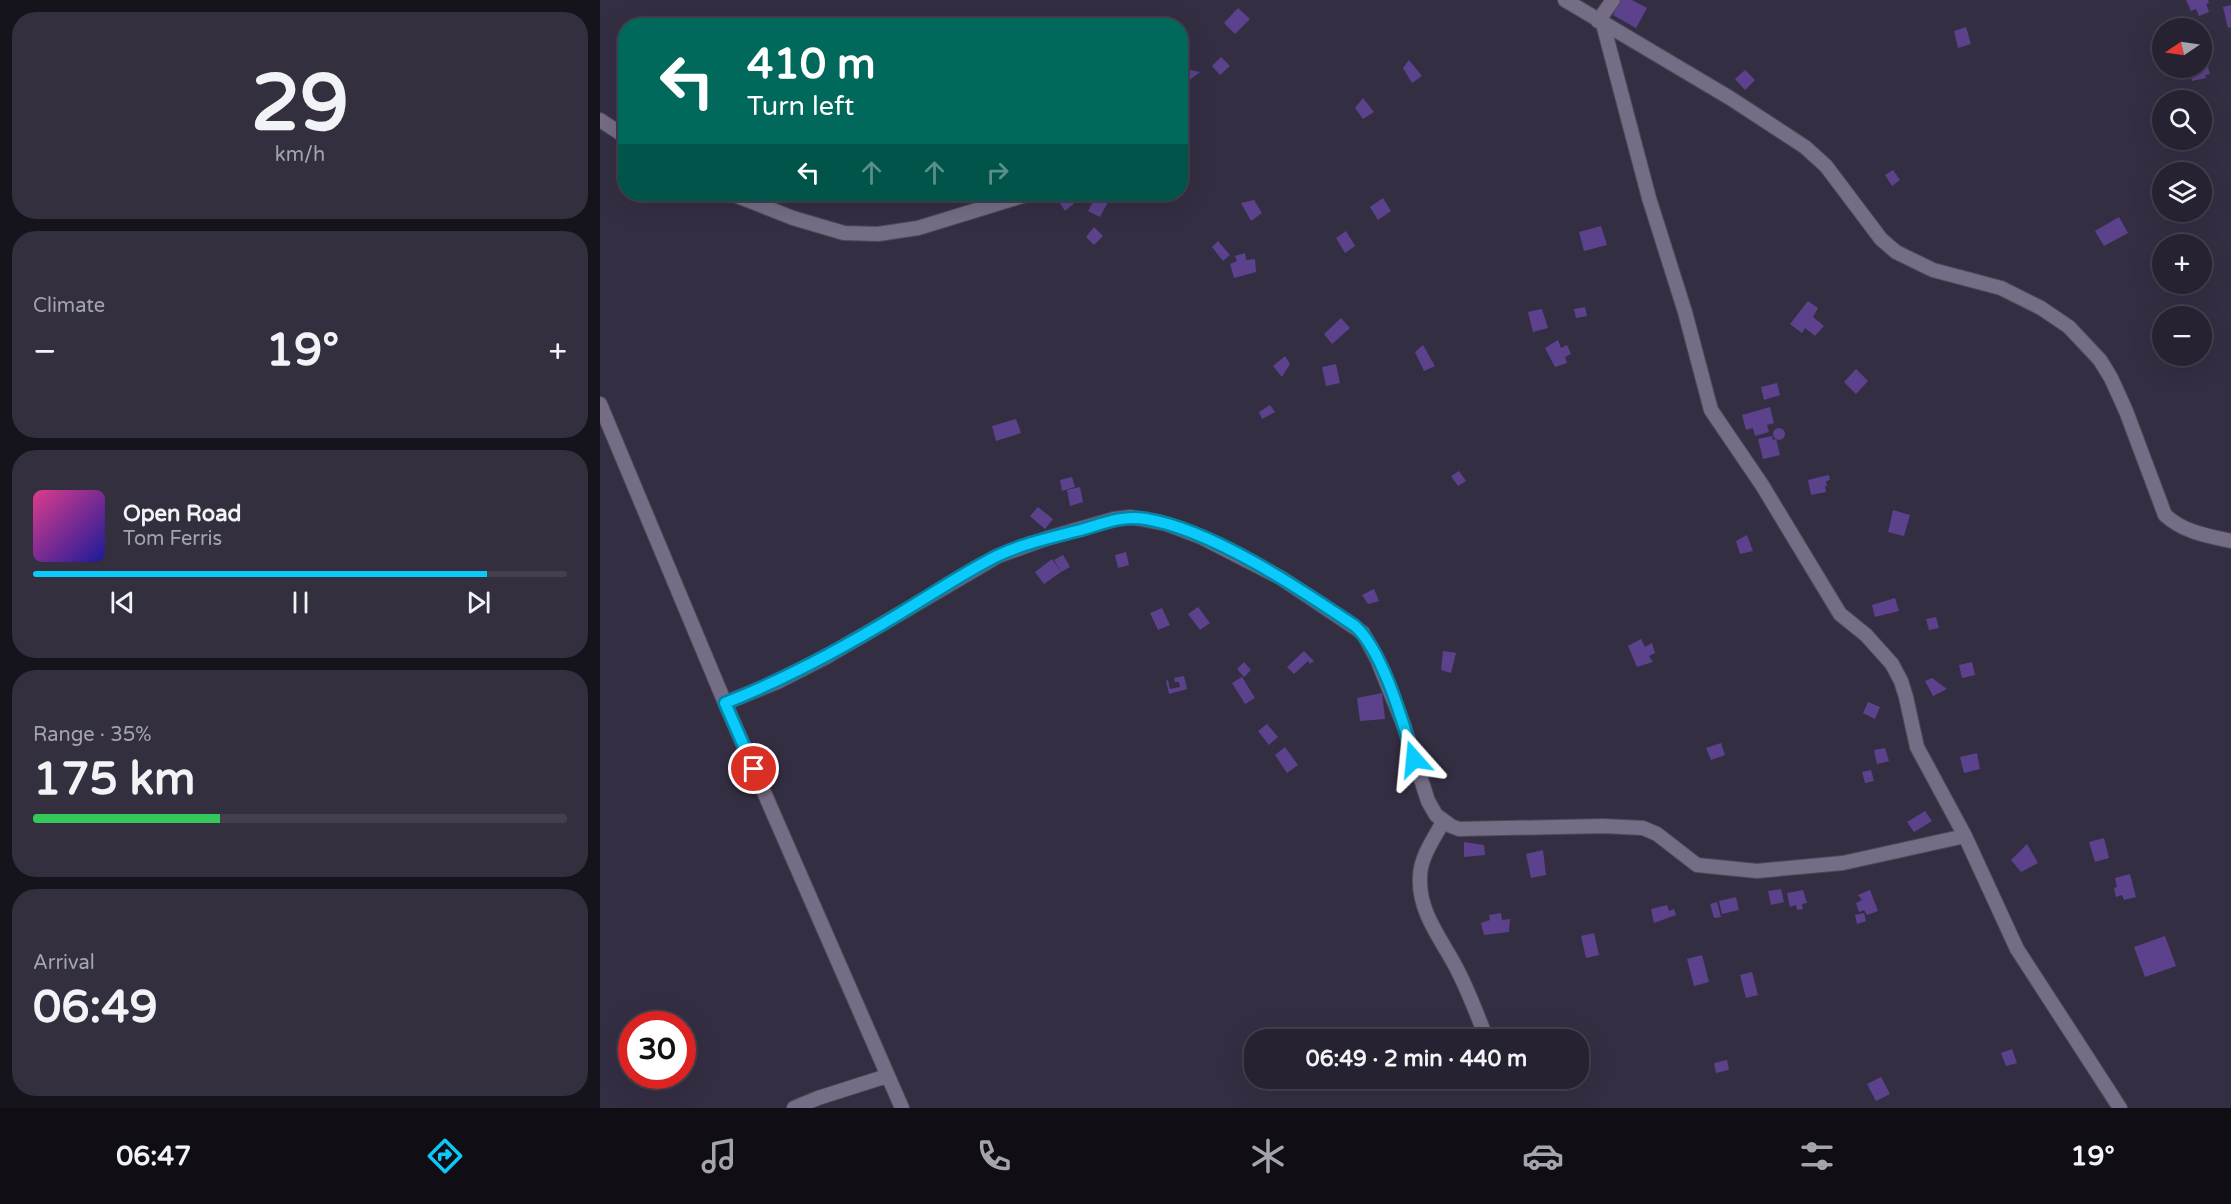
<!DOCTYPE html>
<meta charset="utf-8">
<style>
body{margin:0;font-family:"Varela Round",sans-serif;background:#332f3e;color:#f1f3f6;height:100vh;display:flex;flex-direction:column;font-size:22px;white-space:nowrap}
*{box-sizing:border-box;margin:0}
p{font-size:20px;color:#a4a4ac}
.icon{flex:none;width:33px;height:33px;fill:none;stroke:currentColor;stroke-width:2;stroke-linecap:round;stroke-linejoin:round}
.map{position:relative;flex:1;overflow:hidden}
.panel{display:flex;flex-direction:column;gap:12px;padding:12px;background:#15131c;width:600px}
.panel>*{flex:none}
.top-card{position:absolute;left:18px;top:18px;width:570px;height:183px;border-radius:24px;box-shadow:0 6px 24px #0002,0 0 0 2px #433f4d;background:#00695c;color:#fff;overflow:hidden}
.needle{width:39px;rotate:257deg}
.controls{position:absolute;left:1552px;top:18px;display:grid;gap:12px}
.controls a{display:grid;place-items:center;width:60px;height:60px;border-radius:50%;background:#272232;box-shadow:0 6px 24px #0002,0 0 0 2px #433f4d;font-size:30px}
.speed{position:absolute;left:18px;top:1011px;display:flex;gap:12px;font-size:30px;font-weight:700;text-align:center}
.speed>*{display:grid;place-content:center;width:78px;height:78px;border-radius:50%;background:#272232;box-shadow:0 6px 24px #0002,0 0 0 2px #433f4d;line-height:1}
.speed .limit{border:9px solid #d22;background:#fff;color:#111}
.pin{position:absolute;display:grid;place-items:center;width:51px;height:51px;color:#fff;margin:-26px;border:3px solid #fff;border-radius:50%;box-shadow:0 2px 6px #0007}
.me{position:absolute;width:66px;margin:-33px;rotate:342deg;stroke-linejoin:round;filter:drop-shadow(0 0 4px #0008)}
.turn{display:flex;align-items:center;gap:21px;height:126px;padding:0 30px;font-size:27px}
.turn .icon{width:78px;height:78px;stroke-width:2.5}
.turn b{display:block;font-size:42px;line-height:51px}
.lanes{display:flex;align-items:center;height:57px;padding:0 30px;background:#0003;justify-content:center;gap:30px;direction:ltr}
.lanes .off{opacity:.35}
.big{font-size:45px;font-weight:700;line-height:1.1}
.panel .tile{flex:1;display:flex;flex-direction:column;justify-content:center;gap:9px;min-width:0;padding:0 21px;border-radius:24px;background:#332f3e}
.panel .dial{align-items:center;gap:0}
.dial b{font-size:78px;line-height:1}
.song{display:flex;align-items:center;gap:18px}
.cover{width:72px;height:72px;border-radius:9px;background:linear-gradient(135deg,hsl(330 70% 55%),hsl(240 70% 35%))}
.played{height:6px;border-radius:3px;background:linear-gradient(90deg,#09cafa 85%,#433f4d 85%)}
.keys{display:flex;justify-content:space-around;direction:ltr}
.heat{display:flex;justify-content:space-between;align-items:center;font-size:33px;direction:ltr}
.charge{height:9px;border-radius:4px;background:linear-gradient(90deg,#34c759 35%,#433f4d 0)}
.trip{position:absolute;left:644px;top:1029px;width:345px;height:60px;border-radius:24px;background:#272232;box-shadow:0 6px 24px #0002,0 0 0 2px #433f4d;font-weight:700;line-height:60px;text-align:center}
.tabs{display:flex;height:96px;justify-content:space-around;align-items:center;background:#100e14;color:#a4a4ac}
.tabs .icon{width:42px;height:42px}
.tabs .selected{color:#09cafa}
.tabs b{font-size:27px;color:#f1f3f6}
main{display:flex;flex:1;min-height:0}
.map>svg:first-child{display:block}
.building{fill:#5c428c}
.lines{fill:none;stroke-linecap:round;stroke-linejoin:round}
.minor-casing{stroke:#4f495b;stroke-width:16}
.minor{stroke:#746d85;stroke-width:14}
.route-casing{stroke:#0683a2;stroke-width:15}
.route{stroke:#09cafa;stroke-width:10}
</style>
<main>
<section class="panel">
<div class="tile dial"><b>29</b><p>km/h</p></div>
<div class="tile"><p>Climate</p>
<div class="heat"><a>−</a><b class="big">19°</b><a>+</a></div>
</div>
<div class="tile">
<div class="song"><i class="cover"></i><div><b>Open Road</b><p>Tom Ferris</p></div></div>
<div class="played"></div>
<div class="keys"><svg class="icon" aria-label="previous" viewBox="0 0 24 24"><path d="M18 5L8 12l10 7zM5 5v14"/></svg><svg class="icon" aria-label="pause" viewBox="0 0 24 24"><path d="M8 5v14M16 5v14"/></svg><svg class="icon" aria-label="next" viewBox="0 0 24 24"><path d="M6 5l10 7-10 7zM19 5v14"/></svg></div>
</div>
<div class="tile"><p>Range · 35%</p><b class="big">175 km</b><div class="charge"></div></div>
<div class="tile"><p>Arrival</p><b class="big">06:49</b></div>
</section>
<div class="map">
<svg width="1631" height="1108" viewBox="0 0 1631 1108">
<rect width="100%" height="100%" fill="#342e43"/>
<!-- building -->
<path class="building" d="M1021,0h11l15,8 -11,20 -23,-13z
M1586,0h22l1,3 -3,1 3,8 -10,4 -3,-7 -5,2z
M1631,5v22l-3,1 -5,-21z
M638,8l12,11 -15,15 -11,-11z
M1366,27l5,17 -13,4 -4,-17z
M621,57l9,9 -10,9 -8,-9z
M809,60l13,16 -10,7 -9,-15z
M1607,64l3,10 -5,1 1,3 -14,3 -3,-13h12z
M585,69l15,3 -13,10 -5,-7z
M1145,70l10,10 -10,10 -10,-11z
M763,98l11,14 -11,7 -8,-11z
M1293,170l7,10 -8,6 -7,-11z
M461,194h24l-20,17 -9,-14z
M496,196l12,6 -8,15 -12,-6z
M783,198l8,13 -13,9 -8,-13z
M654,200l8,13 -11,8 -10,-18z
M1519,217l9,16 -24,13 -9,-15z
M1001,226l6,19 -23,6 -5,-19z
M494,227l9,9 -9,9 -8,-8z
M746,231l9,15 -10,7 -9,-15z
M618,241l12,14 -7,6 -11,-14z
M645,253l1,7 9,-1 1,13 -22,6 -4,-14 7,-3 -2,-5z
M1208,301l10,7 -5,9 11,9 -9,10 -10,-8 -3,5 -12,-9z
M985,307l2,9 -11,2 -2,-9z
M942,309l6,19 -15,4 -5,-20z
M741,318l9,10 -18,16 -8,-10z
M958,340l3,8 6,-3 4,9 -6,3 2,6 -12,4 -10,-19z
M823,345l12,21 -11,5 -9,-19z
M685,356l5,8 -8,13 -9,-11z
M736,364l4,19 -14,3 -4,-19z
M1256,369l12,12 -12,13 -12,-12z
M1177,383l3,12 -16,5 -3,-13z
M670,405l5,7 -13,7 -3,-7z
M1170,407l4,16 -7,2 2,7 -14,4 -2,-8 -7,2 -4,-15z
M416,419l5,14 -25,8 -4,-15z
M1173 434a6 6 0 1 1 12 0a6 6 0 1 1-12 0Z
M1172,436l1,4 3,-1 4,16 -17,4 -5,-20z
M859,471l7,10 -8,5 -7,-10z
M1229,475l1,5 -4,1 1,5h-2l1,6 -15,3 -3,-15z
M472,477l3,10 -13,4 -2,-11z
M480,487l3,15 -13,4 -3,-16z
M438,507l15,12 -8,10 -15,-13z
M1293,510l17,5 -6,21 -16,-4z
M1147,535l6,16 -13,3 -4,-13z
M526,552l3,13 -11,3 -3,-13z
M463,555l7,12 -9,5 -7,-12z
M452,559l9,13 -17,12 -9,-12z
M774,589l5,12 -11,3 -6,-9z
M1295,598l4,13 -24,6 -3,-12z
M598,607l12,16 -10,7 -12,-16z
M562,608l8,17 -12,5 -8,-17z
M1336,617l3,11 -10,2 -3,-11z
M1041,639l4,8 7,-4 3,10 -6,3 4,6 -16,5 -9,-21z
M704,651l10,10 -4,3 -2,-3 -14,13 -7,-7z
M843,651l13,2 -5,20 -10,-3z
M644,662l7,8 -7,7 -7,-8z
M1372,662l3,13 -13,3 -3,-13z
M584,676l3,13 -18,5 -3,-13 2,-1 2,9 10,-2 -1,-5h-4l-1,-4z
M642,677l13,21 -10,6 -13,-21z
M1332,678l15,11 -14,7 -8,-15z
M782,693l3,26 -25,2 -3,-23z
M1268,702l12,5 -5,12 -12,-6z
M667,724l11,13 -9,8 -11,-14z
M1121,743l4,12 -14,5 -5,-12z
M685,747l13,18 -11,8 -12,-18z
M1285,748l4,13 -12,3 -3,-14z
M1377,753l3,16 -16,4 -4,-16z
M1271,770l3,11 -9,2 -3,-11z
M1325,811l7,10 -18,11 -7,-10z
M1504,838l5,20 -14,4 -6,-20z
M864,842l20,3 1,10 -21,2z
M1427,844l11,19 -17,9 -10,-12z
M943,850l3,25 -15,3 -5,-24z
M1530,874l6,23 -12,3 -2,-5 -6,2 -2,-9 3,-1 -2,-9z
M1181,889l3,13 -13,3 -3,-14z
M1203,890l4,13 -5,1 1,5 -6,1 -1,-5 -6,2 -3,-14z
M1270,890l8,21 -11,4 -3,-5 -5,2 -3,-9 6,-3 -4,-5z
M1136,897l3,13 -17,4 -3,-13z
M1117,902l4,15 -7,1 -4,-14z
M1067,905l2,6 5,-2 2,6 -22,8 -3,-14z
M901,913l1,7 8,-1 -1,13 -25,3 -3,-12 9,-3 -1,-5z
M1264,913l2,8 -9,3 -2,-9z
M994,933l5,22 -13,3 -5,-22z
M1565,936l11,30 -31,11 -11,-30z
M1102,955l7,27 -15,4 -7,-27z
M1152,972l6,23 -12,3 -6,-23z
M1412,1049l5,14 -11,3 -5,-13z
M1127,1060l2,10 -13,3 -2,-10z
M1281,1077l9,17 -14,7 -9,-17z"/>
<g class="lines">
<!-- minor casing -->
<g class="minor-casing">
<path id="minor" d="M965,0l165,98 75,49 21,19 55,73 15,13 37,18 68,18 40,20 28,19 31,33 11,18 15,33 39,104c18,17 43,21 66,26
M998,21l15,-21
M1003,24l46,174 36,114 26,98 51,75 78,129 26,21 26,29 9,17 5,16 11,50 48,89 52,113 103,159
M0,120l26,17
M132,194l61,24 51,15 34,1 40,-6 111,-34
M0,404l125,299 177,405
M125,703l52,-21 49,-25 172,-101 50,-18 66,-19 17,-2 36,7 34,13 80,41 82,55 14,26 27,67 24,75 8,14 15,11 8,3 144,-3 40,2 14,6 40,31 60,6 86,-8 122,-27
M843,822c-9,16 -23,36 -23,55 -2,36 23,64 38,94 11,22 20,45 29,69
M194,1108l24,-10 69,-22"/>
</g>
<!-- minor -->
<use href="#minor" class="minor"/>
</g>
<g class="lines">
<!-- route casing -->
<g class="route-casing">
<path id="route" d="M154,769l-29,-66c61,-24 118,-55 174,-89 32,-19 64,-41 98,-58 27,-13 57,-19 87,-27 20,-6 40,-14 62,-10 66,11 153,69 209,107 28,25 48,97 59,133"/>
</g>
<!-- route -->
<use href="#route" class="route"/>
</g>
</svg>
<div class="controls">
<a><svg class="needle" viewBox="-14 -14 28 28"><path d="M0-13l5 13h-10z" fill="#e53935"/><path d="M0 13l5-13h-10z" fill="#a4a4ac"/></svg></a>
<a><svg class="icon" aria-label="search" viewBox="0 0 24 24"><circle cx="10" cy="10" r="6"/><path d="M15 15l6 6"/></svg></a>
<a><svg class="icon" aria-label="layers" viewBox="0 0 24 24"><path d="M12 4l9 5-9 5-9-5zM3 14l9 5 9-5"/></svg></a>
<a>+</a>
<a>−</a>
</div>
<div class="speed"><div class="limit">30</div></div>
<div class="pin" style="left:154px;top:769px;background:#d93025"><svg class="icon" aria-label="arrive" viewBox="0 0 24 24"><path d="M6 21V4h12l-3 4 3 4H6"/></svg></div>
<svg class="me" style="left:814px;top:759px" viewBox="-20 -20 40 40"><path d="M0-17L14 15 0 8-14 15z" fill="#09cafa" stroke="#fff" stroke-width="4"/></svg>
<div class="trip">06:49 · 2 min · 440 m</div>
<div class="top-card">
<div class="turn"><svg class="icon" aria-label="left" viewBox="0 0 24 24"><path d="M17 20v-9H6M10 6l-5 5 5 5"/></svg><div><b>410 m</b>Turn left</div></div>
<div class="lanes"><svg class="icon" aria-label="left" viewBox="0 0 24 24"><path d="M17 20v-9H6M10 6l-5 5 5 5"/></svg><svg class="icon off" aria-label="ahead" viewBox="0 0 24 24"><path d="M12 20V5M6 11l6-6 6 6"/></svg><svg class="icon off" aria-label="ahead" viewBox="0 0 24 24"><path d="M12 20V5M6 11l6-6 6 6"/></svg><svg class="icon off" aria-label="right" viewBox="0 0 24 24"><path d="M7 20v-9h11M14 6l5 5-5 5"/></svg></div>
</div>
</div>
</main>
<nav class="tabs">
<b>06:47</b>
<svg class="icon selected" aria-label="directions" viewBox="0 0 24 24"><path d="M12 3l9 9-9 9-9-9zM9 14v-3h6M13 9l2 2-2 2"/></svg>
<svg class="icon" aria-label="music" viewBox="0 0 24 24"><path d="M9 18V5l10-2v13"/><circle cx="6" cy="18" r="3"/><circle cx="16" cy="16" r="3"/></svg>
<svg class="icon" aria-label="phone" viewBox="0 0 24 24"><path d="M5 4h4l2 5-3 2q2 4 5 5l2-3 5 2v4C11 20 4 13 5 4z"/></svg>
<svg class="icon" aria-label="climate" viewBox="0 0 24 24"><path d="M12 3v18M4 7l16 10M4 17L20 7"/></svg>
<svg class="icon" aria-label="car" viewBox="0 0 24 24"><path d="M5 17H2v-5l4-1 3-4h7l3 4 3 1v5h-3M9 17h6M6 11h13"/><circle cx="7" cy="17" r="2"/><circle cx="17" cy="17" r="2"/></svg>
<svg class="icon" aria-label="filters" viewBox="0 0 24 24"><path d="M4 7h16M4 17h16"/><circle cx="9" cy="7" r="2"/><circle cx="15" cy="17" r="2"/></svg>
<b>19°</b>
</nav>
